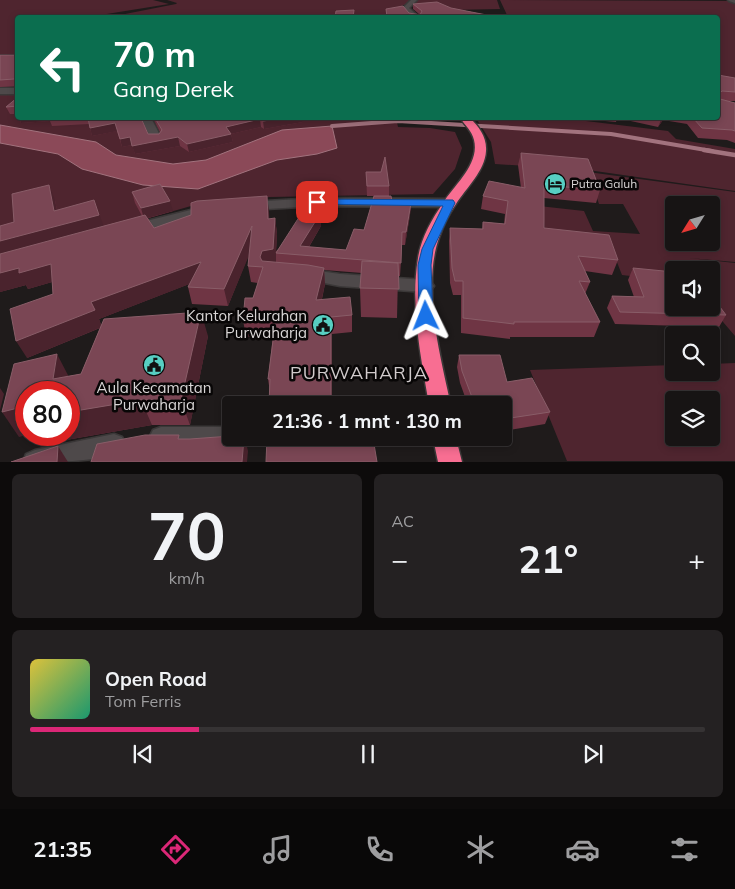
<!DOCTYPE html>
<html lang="id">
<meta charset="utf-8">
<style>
body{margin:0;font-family:Mulish,sans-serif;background:#242122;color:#f1f3f6;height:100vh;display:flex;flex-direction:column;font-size:19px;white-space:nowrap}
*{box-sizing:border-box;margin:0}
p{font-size:16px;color:#9e9ea0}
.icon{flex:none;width:28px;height:28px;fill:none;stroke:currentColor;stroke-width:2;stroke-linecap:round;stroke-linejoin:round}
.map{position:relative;height:462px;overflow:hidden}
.details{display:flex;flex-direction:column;gap:12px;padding:12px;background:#0d0b0b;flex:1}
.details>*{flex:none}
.guide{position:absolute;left:15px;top:15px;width:705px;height:105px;border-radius:5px;box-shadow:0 2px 8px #0003,0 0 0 1px #363334;background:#0b6e4f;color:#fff;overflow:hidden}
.needle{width:32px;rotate:233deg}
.controls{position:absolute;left:665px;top:196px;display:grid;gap:10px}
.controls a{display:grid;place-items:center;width:55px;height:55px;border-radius:5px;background:#171414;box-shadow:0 2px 8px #0003,0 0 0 1px #363334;font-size:25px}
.speed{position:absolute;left:15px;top:381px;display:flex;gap:10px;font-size:25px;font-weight:700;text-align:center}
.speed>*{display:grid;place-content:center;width:65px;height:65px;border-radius:50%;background:#171414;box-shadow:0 2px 8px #0003,0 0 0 1px #363334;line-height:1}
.speed .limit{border:8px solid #d22;background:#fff;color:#111}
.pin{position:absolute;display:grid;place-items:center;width:42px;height:42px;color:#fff;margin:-21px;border-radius:10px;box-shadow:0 2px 8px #0006}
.me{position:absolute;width:55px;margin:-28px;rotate:358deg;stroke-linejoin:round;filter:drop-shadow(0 0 4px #0008)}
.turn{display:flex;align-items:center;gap:18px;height:105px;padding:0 15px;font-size:22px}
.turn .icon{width:65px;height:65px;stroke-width:2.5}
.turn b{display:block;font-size:35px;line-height:42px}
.big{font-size:38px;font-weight:700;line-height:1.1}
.details .tile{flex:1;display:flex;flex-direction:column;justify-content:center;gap:8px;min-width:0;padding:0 18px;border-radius:8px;background:#242122}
.details .dial{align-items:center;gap:0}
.dial b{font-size:65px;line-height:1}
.song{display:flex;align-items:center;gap:15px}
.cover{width:60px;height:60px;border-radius:8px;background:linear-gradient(135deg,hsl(50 70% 55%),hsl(160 70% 35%))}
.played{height:5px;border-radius:2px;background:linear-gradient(90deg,#db2777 25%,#363334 25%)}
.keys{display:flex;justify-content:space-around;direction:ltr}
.heat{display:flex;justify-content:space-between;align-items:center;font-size:28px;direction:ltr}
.details .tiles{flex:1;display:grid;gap:12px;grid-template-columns:1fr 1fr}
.tile:last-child{grid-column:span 2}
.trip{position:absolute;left:222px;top:396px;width:290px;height:50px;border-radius:5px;background:#171414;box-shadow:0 2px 8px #0003,0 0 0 1px #363334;font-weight:700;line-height:50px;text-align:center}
.tab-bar{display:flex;height:80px;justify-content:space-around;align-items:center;background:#090808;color:#9e9ea0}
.tab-bar .icon{width:35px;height:35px}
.tab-bar .current{color:#db2777}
.tab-bar b{font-size:22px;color:#f1f3f6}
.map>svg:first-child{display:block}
.green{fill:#4f252f;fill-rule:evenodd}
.water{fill:#8b4958;stroke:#a2737e}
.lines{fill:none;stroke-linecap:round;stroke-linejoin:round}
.stream-far1{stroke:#a2737e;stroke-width:4}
.stream{stroke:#a2737e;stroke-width:4.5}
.street-casing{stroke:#3b3838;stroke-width:3}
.highway-casing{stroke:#3b3838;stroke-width:3}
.street{fill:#4e494a;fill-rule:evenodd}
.highway{fill:#f86e92;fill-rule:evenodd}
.wall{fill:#6f3544}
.shaded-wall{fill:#4a232d}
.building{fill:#7a4654;stroke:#895d68}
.route{fill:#1a73e8;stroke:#114b97}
.labels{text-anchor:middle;stroke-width:5;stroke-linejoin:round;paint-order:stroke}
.poi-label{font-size:12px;fill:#d9d6d6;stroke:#080606;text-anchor:start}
.near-poi-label{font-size:15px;fill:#d9d6d6;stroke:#080606;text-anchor:end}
.near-quarter-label{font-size:18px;letter-spacing:1px;fill:#d0cacb;stroke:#080606}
</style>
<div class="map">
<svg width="735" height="462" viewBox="0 0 735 462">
<rect width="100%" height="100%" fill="#1f1b1b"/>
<!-- green -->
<path class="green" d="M0,0h153l16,4 -81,13 -70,1 -1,36h-17z
M167,0h330l3,9 -49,1 -8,-5h-41l12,13 -101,-1 30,-4 -35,5h-176l-12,-3 56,-11 1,-1z
M500,0l235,1v85l-17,-3v-65l-230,-2 19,-1z
M0,56h17l1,62h378l2,9 32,1 25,4 7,16 -7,21 -22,25 -163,3 -79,9 -191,55z
M476,118l48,2 1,-2h61v3l82,10 8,8 59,10v42l-147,-21 -93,-6 -4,-22z
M588,172l147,20v70l-46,-4 46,5v73l-23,-27 -1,-39h-37v11l-52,-6 -9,-23 -68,-14 -1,-18 -14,-15 54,6 9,20 47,3 -17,-30h-24zM674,205h37v37h-37z
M735,363v98h-168l-37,-91 144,-5v7h37v-8zM674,400h37v38h-37z"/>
<!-- water -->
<path class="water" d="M0,125l96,17 20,13 57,9 33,-4 76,-30 50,-4 5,22 -20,6 -40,6 -79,29 -55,-4 -61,-16 -24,-15 -58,-11z"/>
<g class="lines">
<!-- stream-far1 -->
<path class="stream-far1" d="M332,126l66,-5 213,13 101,17"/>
<!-- stream -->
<path class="stream" d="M704,150l31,5"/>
<!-- street casing -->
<g class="street-casing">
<path id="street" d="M411,0h6l-8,8 11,10c-8,0 -13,-2 -17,-10z
M728,0h7v3l-6,-2z
M0,88h18v6h-18z
M141,118h10l11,21 -2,2h-8z
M317,198l132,1 7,4 -7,4 -132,-1 -68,4 -7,-4 7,-4z
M211,205l5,1 2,3 -2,3 -85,21 -5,-1 -2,-3 2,-3z
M305,269l35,5 85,6 6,2 3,4 -3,4 -6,2 -85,-6 -41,-8 -2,-4 2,-4z
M161,427h64l6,3v8h6l-4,8 -8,3h-64l-8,-3 -4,-8 4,-8z
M114,434l8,3 4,8 -4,8c-31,9 -66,9 -99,9l3,-8 9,-4z"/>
</g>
<!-- highway casing -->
<g class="highway-casing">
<path id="highway" d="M460,118h10c9,9 17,19 16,33 -1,20 -20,37 -30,53 -7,10 -13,22 -17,34 -17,49 1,117 12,167h-22c-8,-48 -19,-99 -11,-147 3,-20 14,-39 25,-55 11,-18 37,-39 31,-63 -2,-9 -9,-15 -14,-22z
M433,438h23l6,24h-24z"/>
</g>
<!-- street -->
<use href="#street" class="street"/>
<!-- highway -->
<use href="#highway" class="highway"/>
</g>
<!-- wall -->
<path class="wall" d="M413,4l38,4 51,10h-116v-9l33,5 -6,-5z
M0,55h18l-1,31 -17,1z
M718,75l17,3v23h-8l8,2v40l-8,-3 -29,-2 -11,-14 -24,-4 -5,7 -41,-9 -1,4 -22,-2v-2h124z
M18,97v17h-8l-4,-7z
M19,118h122l7,16h11l1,-2 -7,-14h53l1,2h11v-2h88h-4l1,4 -39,7 -3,-2 -30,7 2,8 -44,10 -9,-6 -45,8 -3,-9 -10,2 -5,-16 -25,5 -3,-12 -37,2 -2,-5 -29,2z
M521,153l79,37 -4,13 -52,-5v30l74,32 -6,15 -27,-4 5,11 -5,12 15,28 -6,15h-84v2l-49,-6v-38h-8l-3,-12 -1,-42 1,-13 32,1 1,-7 21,2 1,-10 -24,-5 2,-13 38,-8 -3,-23z
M366,172l23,14v10l3,5 19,2 -1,12 -5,30h-3l-2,31h-2l-1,42 -36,-1 -1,-29 2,-15 -38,-3 1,14 -3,15 30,16v17l-20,2v71h-63l1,-13 -2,-13 5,-44 -27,2 -3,-17 10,-22 5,-15 -7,-1 -3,-16 1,-12 -21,52 -36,-2 -4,-17 1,-3 -90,35 2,6 107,11 -18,89h-38l-86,15 3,-48 -50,45 50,-61 12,-2 19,-46 -73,30 26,-64 -1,-12 -24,7 -2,-4 -26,7v-66l14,-4 41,-22 2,10 46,16 39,-10 -7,-13 -3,-11 41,19 -25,7 6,10 115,-17v8l6,-1 2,16 -1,17 44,-37 1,12 -12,21 37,3 18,-20 10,-34h-7z
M633,268l41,40 52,7 -7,12 -104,-3 -8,-16 5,-12 22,1 -6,-17z
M459,355l48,27 43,30 -5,12 -41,7v-26h-36l-8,-22 -3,-16z"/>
<!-- shaded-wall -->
<path class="shaded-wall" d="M423,15v3h-36v-1z
M18,77v9h-1l-3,-7z
M19,118h36h-6l1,3 -29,2z
M285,118h21h-4l1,4 -39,7 -1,-8z
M662,118h2l-6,9z
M260,119l1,8 -30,7 2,8 -44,10 -2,-8 39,-17z
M115,123l3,8 -26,5 -2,-8z
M130,137l2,8 -10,2 -2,-8z
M178,137l2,9 -45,8 -3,-8z
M49,185l6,15 5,25 34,-25 11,30 -105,29v-18l54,-30z
M267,196l2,15 1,23 -2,-15z
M170,201l3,10 -29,8 -3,-11z
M411,203l-1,12 -5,30 1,-13z
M320,214l1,12 -17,29 -4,-9z
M275,218l2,16 -1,19v12l-13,2 -3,-10z
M252,226l3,15 -27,65 -4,-17z
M201,262l4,16 -106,41 3,8 -75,31 -11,-17 75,-39z
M51,264l8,16 -31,9 -2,-4 -26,7v-19l19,-5z
M324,268l1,16 -7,32 -2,-16z
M201,312l7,24 -18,89 -9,-25z
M331,317l1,17v71h-1z
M57,354l13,25h-17z
M0,388l4,6 -4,16z
M141,400l11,25 -86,15 -3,-5h6v-23z
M26,406l1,29 -8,2 -17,-25z
M244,438h1l3,13 -1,11h-5z
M58,446l10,16h-11z"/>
<!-- building -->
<path class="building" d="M437,2l14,6 51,10h-71l-8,-3 -36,2 -1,-8 17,-3 6,7 11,2 2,-4 -9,-7z
M354,10l-1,8h-18l1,-7z
M0,55h18v22l-4,2 -14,1z
M718,75l17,3v14l-13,-1 -2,2v6l15,4v28l-3,-1 -30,-2 -9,-10h25z
M18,97v9l-12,1z
M88,118h53l7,16h11l3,-4 -7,-12h51l1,2h11l1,-2h66l-22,3 -3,-2 -34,8 5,7 -44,10 -9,-7 -46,9 -2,-9 -10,2 -5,-16 -25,5z
M521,153l67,6 12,31 -56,-5v43l65,7 9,25 -40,-4 12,26 -11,-1 21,41h-86v2l-51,-6v-37h-8l-3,-13 -2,-40 33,1v-7l22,2 3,-23 -25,-5 6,-15 36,7z
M385,157l4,29h-22l-1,-14h15z
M160,184l10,17 -29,7 -9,-16z
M49,185l5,26 40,-11 5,15 -99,26v-15l14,-4 -2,-28z
M267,196l1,23 7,-1 -2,31 -11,2 -2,6 2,4 46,4 16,3 -8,32 34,-3 2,18 -21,2v86l-62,2 1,-26h-2l8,-61 -33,2 2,-22h8l10,-31 -15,-1 4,-40 -28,63 -36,-2 13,-25 -110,40 4,8 -79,31 -6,-32 43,-15 -2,-30 -32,9v-5l-19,5v-19l145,-39 9,13 37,-13v-12l6,-2z
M374,196h17l1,5 19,2 -5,29h-4l-1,31 -125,-10 27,-42 17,3 -20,32 46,4 8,-21 10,1z
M362,261l36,2 1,26 -39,-1z
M633,268l41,4v36h37v-9h3l12,16 -106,-3 -8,-16 32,1z
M201,312l-20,88h-40l-72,12v-20h-43v14l-24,6 12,-48 43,-10 -4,25 28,-5 23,-55z
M459,355h41l7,27 25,-4 18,34 -46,7v-14h-29l-13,-34z
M145,435h34l-1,4h12l41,-3v2h13l-2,24h-151l6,-18z
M267,438h106l4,24h-111z
M58,446l-1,16h-46z"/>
<!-- route -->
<path class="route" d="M317,199l136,1 2,3 -22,46 -2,16 2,51 -2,4h-10l-2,-4 -1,-51 4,-16 21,-43 -129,-2 -2,-2 2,-2z"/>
<!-- icons -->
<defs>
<g id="hotel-disc" transform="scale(1.125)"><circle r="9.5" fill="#57cec2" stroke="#080606"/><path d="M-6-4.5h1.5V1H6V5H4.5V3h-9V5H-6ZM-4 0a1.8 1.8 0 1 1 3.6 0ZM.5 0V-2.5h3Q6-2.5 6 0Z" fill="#111"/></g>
<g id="civic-disc" transform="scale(1.125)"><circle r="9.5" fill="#57cec2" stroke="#080606"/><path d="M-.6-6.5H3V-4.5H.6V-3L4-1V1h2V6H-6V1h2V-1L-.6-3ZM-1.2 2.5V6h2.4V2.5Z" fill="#111"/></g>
</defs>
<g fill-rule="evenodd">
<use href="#hotel-disc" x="555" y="184"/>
<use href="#civic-disc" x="323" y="325"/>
<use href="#civic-disc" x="154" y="365"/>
</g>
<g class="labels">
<!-- poi labels -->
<g class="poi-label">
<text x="571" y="188">Putra Galuh</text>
</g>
<!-- near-poi labels -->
<g class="near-poi-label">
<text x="307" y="321">Kantor Kelurahan<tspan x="307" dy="17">Purwaharja</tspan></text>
<text x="154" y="393" text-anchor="middle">Aula Kecamatan<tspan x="154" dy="17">Purwaharja</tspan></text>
</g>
<!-- near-quarter labels -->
<g class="near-quarter-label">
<text x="359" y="379">PURWAHARJA</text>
</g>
</g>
</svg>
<div class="controls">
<a><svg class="needle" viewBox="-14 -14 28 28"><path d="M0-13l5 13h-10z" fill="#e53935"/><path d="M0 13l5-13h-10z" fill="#9e9ea0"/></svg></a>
<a><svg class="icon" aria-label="sound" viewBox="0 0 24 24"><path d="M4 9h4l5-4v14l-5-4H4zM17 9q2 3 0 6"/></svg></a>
<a><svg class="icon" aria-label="search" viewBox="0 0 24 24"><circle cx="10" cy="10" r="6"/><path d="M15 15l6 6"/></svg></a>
<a><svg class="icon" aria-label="layers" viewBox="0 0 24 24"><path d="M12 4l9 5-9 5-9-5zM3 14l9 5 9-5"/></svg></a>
</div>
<div class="speed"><div class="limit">80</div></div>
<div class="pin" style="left:317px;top:202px;background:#d93025"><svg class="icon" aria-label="arrive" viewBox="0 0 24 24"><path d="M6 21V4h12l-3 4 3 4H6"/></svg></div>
<svg class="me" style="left:426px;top:316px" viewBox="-20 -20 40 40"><path d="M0-17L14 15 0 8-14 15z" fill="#1a73e8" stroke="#fff" stroke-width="4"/></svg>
<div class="trip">21:36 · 1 mnt · 130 m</div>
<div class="guide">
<div class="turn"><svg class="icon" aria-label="left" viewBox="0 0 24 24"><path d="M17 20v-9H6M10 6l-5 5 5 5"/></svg><div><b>70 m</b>Gang Derek</div></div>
</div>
</div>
<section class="details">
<div class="tiles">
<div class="tile dial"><b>70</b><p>km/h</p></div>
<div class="tile"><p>AC</p>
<div class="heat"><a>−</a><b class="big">21°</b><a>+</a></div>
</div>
<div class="tile">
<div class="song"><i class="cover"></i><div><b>Open Road</b><p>Tom Ferris</p></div></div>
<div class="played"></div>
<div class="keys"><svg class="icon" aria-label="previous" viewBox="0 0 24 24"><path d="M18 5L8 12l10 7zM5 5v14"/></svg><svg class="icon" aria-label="pause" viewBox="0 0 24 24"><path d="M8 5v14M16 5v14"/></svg><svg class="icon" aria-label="next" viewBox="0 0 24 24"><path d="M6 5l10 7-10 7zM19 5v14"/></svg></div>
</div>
</div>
</section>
<nav class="tab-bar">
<b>21:35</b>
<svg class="icon current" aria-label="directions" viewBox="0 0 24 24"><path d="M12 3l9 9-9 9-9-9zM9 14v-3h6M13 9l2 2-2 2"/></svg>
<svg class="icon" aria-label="music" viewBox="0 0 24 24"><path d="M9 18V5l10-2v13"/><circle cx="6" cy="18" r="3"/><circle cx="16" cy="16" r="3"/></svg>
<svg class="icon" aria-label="phone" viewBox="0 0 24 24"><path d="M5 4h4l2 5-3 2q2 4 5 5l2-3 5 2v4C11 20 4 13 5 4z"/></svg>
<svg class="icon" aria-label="climate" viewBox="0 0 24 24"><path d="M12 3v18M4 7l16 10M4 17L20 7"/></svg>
<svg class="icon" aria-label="car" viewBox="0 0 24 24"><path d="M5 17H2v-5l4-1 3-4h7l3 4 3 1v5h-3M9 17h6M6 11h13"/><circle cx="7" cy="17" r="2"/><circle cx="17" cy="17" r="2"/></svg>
<svg class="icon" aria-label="filters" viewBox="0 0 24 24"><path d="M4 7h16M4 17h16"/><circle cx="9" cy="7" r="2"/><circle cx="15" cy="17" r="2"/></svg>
</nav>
